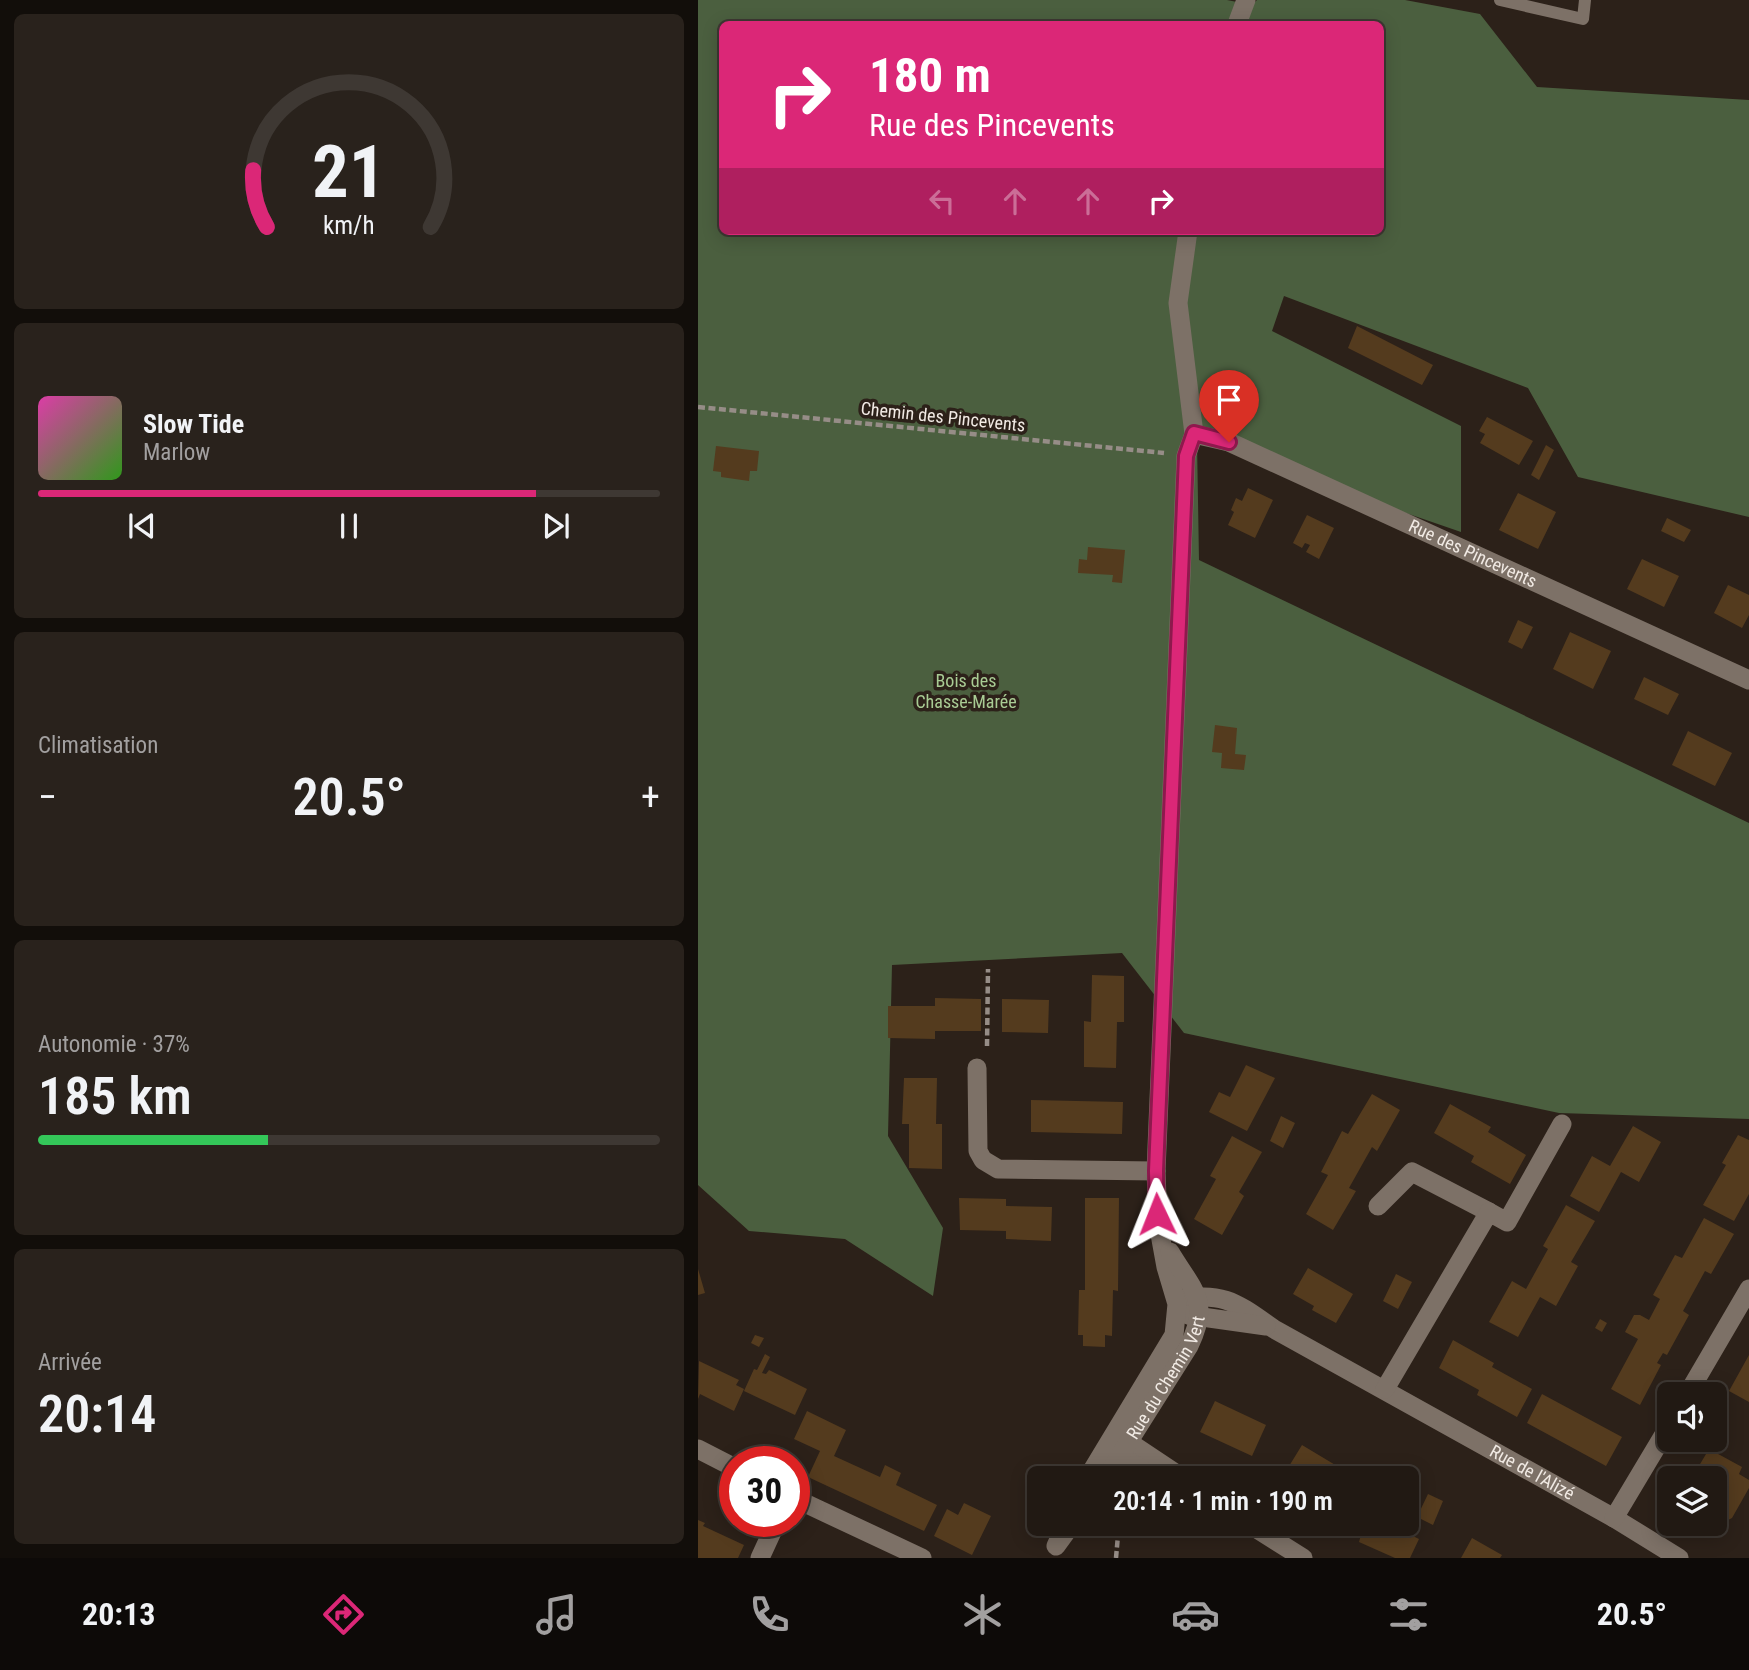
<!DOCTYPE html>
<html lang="fr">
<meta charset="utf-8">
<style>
body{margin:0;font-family:"Roboto Condensed",sans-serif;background:#29221c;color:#f1f3f6;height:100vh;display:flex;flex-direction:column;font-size:26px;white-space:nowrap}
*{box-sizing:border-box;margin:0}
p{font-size:23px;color:#a2a0a0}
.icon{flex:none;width:38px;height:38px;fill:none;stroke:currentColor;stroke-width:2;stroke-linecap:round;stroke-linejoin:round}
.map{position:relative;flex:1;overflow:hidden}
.details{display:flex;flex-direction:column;gap:14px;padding:14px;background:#120e0a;width:698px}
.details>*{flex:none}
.hud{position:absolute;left:21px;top:21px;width:665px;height:214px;border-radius:10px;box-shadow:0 4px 18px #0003,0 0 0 2px #3e3833;background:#db2777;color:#fff;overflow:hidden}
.controls{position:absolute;left:959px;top:1382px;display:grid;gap:14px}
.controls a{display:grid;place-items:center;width:70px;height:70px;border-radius:10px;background:#211913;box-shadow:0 4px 18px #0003,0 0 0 2px #3e3833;font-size:35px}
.speed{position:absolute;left:21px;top:1446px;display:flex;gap:14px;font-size:35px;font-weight:700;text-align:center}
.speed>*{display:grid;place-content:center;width:91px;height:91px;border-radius:50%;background:#211913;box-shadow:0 4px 18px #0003,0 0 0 2px #3e3833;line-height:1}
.speed .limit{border:10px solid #d22;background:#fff;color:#111}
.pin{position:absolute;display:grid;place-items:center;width:60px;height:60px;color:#fff;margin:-72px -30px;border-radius:50% 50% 50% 0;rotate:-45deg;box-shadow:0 0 7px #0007}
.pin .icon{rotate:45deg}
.me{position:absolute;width:77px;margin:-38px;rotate:358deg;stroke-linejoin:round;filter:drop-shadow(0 0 5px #0008)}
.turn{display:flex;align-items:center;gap:24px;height:147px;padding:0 35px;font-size:32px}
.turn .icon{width:91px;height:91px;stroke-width:2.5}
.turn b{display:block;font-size:49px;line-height:60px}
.lanes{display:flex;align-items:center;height:66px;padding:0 35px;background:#0003;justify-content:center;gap:35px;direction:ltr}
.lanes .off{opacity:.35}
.big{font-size:52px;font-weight:600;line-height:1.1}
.details .widget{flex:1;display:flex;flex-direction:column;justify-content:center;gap:10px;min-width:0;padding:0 24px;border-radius:10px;background:#29221c}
.details .dial{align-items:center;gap:0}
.dial svg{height:182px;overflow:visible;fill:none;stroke:#3e3833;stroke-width:7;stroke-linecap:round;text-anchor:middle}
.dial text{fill:#f1f3f6;stroke:none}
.song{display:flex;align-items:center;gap:21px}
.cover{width:84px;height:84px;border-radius:10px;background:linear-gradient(135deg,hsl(320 70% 55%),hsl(110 70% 35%))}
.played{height:7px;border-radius:4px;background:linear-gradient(90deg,#db2777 80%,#3e3833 80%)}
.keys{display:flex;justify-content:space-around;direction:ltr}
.heat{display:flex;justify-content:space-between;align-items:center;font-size:38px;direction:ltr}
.charge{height:10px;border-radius:5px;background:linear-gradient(90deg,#34c759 37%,#3e3833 0)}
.trip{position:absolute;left:329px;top:1466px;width:392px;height:70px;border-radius:10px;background:#211913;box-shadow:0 4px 18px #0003,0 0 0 2px #3e3833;font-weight:600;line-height:70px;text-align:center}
.dock{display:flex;height:112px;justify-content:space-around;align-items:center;background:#0d0a08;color:#a2a0a0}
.dock .icon{width:49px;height:49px}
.dock .active{color:#db2777}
.dock b{font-size:32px;color:#f1f3f6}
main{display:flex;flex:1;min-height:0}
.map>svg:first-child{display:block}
.forest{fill:#4b5f3f;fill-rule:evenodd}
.building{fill:#543b1e}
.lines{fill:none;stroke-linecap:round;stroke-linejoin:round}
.path{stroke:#968d87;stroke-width:4.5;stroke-dasharray:7 3.5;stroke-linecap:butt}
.service{stroke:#7d7167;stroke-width:12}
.minor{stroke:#7d7167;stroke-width:19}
.route-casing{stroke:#8e194d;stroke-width:18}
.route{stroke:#db2777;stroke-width:12}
.labels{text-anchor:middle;stroke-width:7;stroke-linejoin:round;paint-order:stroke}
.street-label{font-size:18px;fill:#f1eae4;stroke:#2c2119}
.park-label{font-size:18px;fill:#a9cc94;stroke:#2c2119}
</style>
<main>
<section class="details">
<div class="widget dial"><svg viewBox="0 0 100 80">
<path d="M14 69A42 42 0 1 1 86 69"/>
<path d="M14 69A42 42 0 0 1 8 44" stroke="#db2777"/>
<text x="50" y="56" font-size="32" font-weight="700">21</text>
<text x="50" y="72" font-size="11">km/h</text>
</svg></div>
<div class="widget">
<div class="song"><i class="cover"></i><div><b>Slow Tide</b><p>Marlow</p></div></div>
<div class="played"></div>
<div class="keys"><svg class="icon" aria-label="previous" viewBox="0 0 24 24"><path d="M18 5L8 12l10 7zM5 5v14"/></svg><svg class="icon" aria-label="pause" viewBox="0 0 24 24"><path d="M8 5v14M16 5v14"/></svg><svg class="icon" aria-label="next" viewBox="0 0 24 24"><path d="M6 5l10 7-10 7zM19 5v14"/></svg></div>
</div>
<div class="widget"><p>Climatisation</p>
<div class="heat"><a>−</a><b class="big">20.5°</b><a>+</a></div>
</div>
<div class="widget"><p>Autonomie · 37%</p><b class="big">185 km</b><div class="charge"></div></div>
<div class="widget"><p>Arrivée</p><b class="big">20:14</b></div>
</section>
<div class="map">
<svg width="1051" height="1558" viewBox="0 0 1051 1558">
<rect width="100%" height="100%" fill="#2c2119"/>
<!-- forest -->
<path class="forest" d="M0,0h529l25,5 5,-5h148l75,14 57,73 212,13v417l-171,-40 -50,-89 -244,-92 -12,35 189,95v106l-264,-91 2,119 550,263v296l-190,-6 -375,-80 -62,-80 -230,12 -4,171 55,92 -10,68 -88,-57 -96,-8 -51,-46zM24,24h658v207h-658z"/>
<!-- building -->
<path class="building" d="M659,326l76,39 -11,20 -74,-37z
M789,417l46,24 -14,24 -39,-22 5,-9 -6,-3z
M848,445l8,5 -15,30 -8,-5z
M18,446l43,5 -2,20h-7l-1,10 -28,-4v-5l-8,-1z
M550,488l25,12 -18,38 -27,-13 6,-13 -3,-2 5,-12 6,3z
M820,493l38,19 -18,37 -39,-19z
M609,515l27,13 -15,31 -13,-7 4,-7 -5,-2 -3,5 -9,-5z
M969,518l24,12 -7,12 -23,-11z
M390,547l37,3 -3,33 -10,-1 1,-7 -35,-2 1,-14 8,1z
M944,559l37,17 -15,31 -37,-18z
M1030,585l21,10v20l-7,13 -28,-15z
M820,620l15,7 -11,22 -14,-7z
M872,632l41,19 -18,38 -40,-20z
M946,677l35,17 -11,21 -34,-16z
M517,725l22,3 -2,26 11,1 -2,15 -23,-2 1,-15 -10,-1z
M990,731l44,22 -17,33 -43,-21z
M394,975l32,1v46h-7l-1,46 -32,-1v-46l7,1z
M237,998l46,1v32h-46v8l-47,-1v-32h47z
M304,999l47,1 -1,33 -46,-1z
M548,1065l29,13 -28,53 -38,-19 10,-20 11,5z
M206,1078h33l-1,46h6v45l-33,-1v-44h-7z
M674,1094l28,16 -23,41 -5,-4 -23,41 7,3 -23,39 -27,-16 22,-39 -7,-3 21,-41 6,3z
M333,1100l92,2 -1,32 -91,-2z
M752,1104l41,23 -3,5 38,23 -16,29 -39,-22 3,-6 -40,-23z
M583,1116l14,7 -12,25 -13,-7z
M935,1126l28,16 -22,40 -18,-10 -22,40 -29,-16 22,-40 18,10z
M1040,1135l11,5v54l-15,27 -31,-16 23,-40 -4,-2z
M534,1136l30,16 -23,40 5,4 -22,39 -28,-16 22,-40 -6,-3z
M261,1198l47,1v7l46,1 -1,34 -45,-2v-8l-46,-1z
M387,1198h34l-1,93 -5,-1 -1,46 -7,-1v12l-22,-1v-11h-5l1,-45h6z
M868,1205l29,16 -24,41 7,4 -22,40 -16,-9 -22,40 -29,-15 23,-41 14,8 22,-40 -5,-3z
M1006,1218l30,16 -23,40 -6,-3 -22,40 6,4 -22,40 -4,-2 -6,10 4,2 -21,40 -29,-16 27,-50 -13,-7 9,-17h6l9,5 11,-21 -7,-4 22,-40 7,3z
M610,1268l45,26 -17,29 -24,-13 2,-4 -21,-12z
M0,1269l7,24 -7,2z
M698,1274l16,8 -14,27 -15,-8z
M902,1319l7,4 -5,9 -7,-4z
M57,1335l9,3 -5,9 -8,-4z
M755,1340l41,23 -2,4 40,22 -15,28 -40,-22 2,-5 -40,-22z
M67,1354l5,3 -8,16 4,1 3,-4 38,19 -12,26 -51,-24 10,-22 3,1z
M1051,1355v47l-20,-11z
M1,1361l40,19 -3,5 8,4 -10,22 -34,-17 -2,5z
M844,1394l80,43 -16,29 -79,-43z
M517,1401l51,24 -14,31 -52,-24z
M109,1411l39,19 -12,26 46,21 5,-12 16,8 -5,12 41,20 -13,26 -116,-54 12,-26 -26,-12z
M604,1445l45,27 -4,7h-55l-5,-3z
M1011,1449l33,18 -3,7 10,6v8l-17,30 -4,2 -11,-7 -2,4v-38h-18l-4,-3z
M730,1494l15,7 -10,24 -16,-8z
M266,1503l27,13 -19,39 -38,-19 13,-27 11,6z
M0,1520l7,3 -2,3 41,19 -6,13h-40z
M666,1524h24l31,15 -9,19h-15l-36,-16z
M774,1538l30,17 -2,3h-39z"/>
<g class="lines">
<!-- path -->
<path class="path" d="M0,407l466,46
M289,1046l1,-77
M418,1558l3,-34"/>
<!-- service -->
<path class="service" d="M802,0l83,19 2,-19"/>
<!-- minor -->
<g class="minor">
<path d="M539,24l9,-24"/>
<path id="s1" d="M496,434l35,8 520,238"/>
<path d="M279,1068l1,83 5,9 15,9 158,2"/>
<path d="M680,1206l34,-34 77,40"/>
<path id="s2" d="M479,1300c46,-10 61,4 97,29l340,189 65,40"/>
<path d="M490,1315l78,11"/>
<path d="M687,1389l104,-177 18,10 55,-98"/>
<path d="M989,1395l62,-106"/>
<path d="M420,1435l66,44"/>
<path d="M0,1449l37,19"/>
<path d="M412,1450l48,29"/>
<path d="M389,1479l87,-144 3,-31 -11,-37 -8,-44 -2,-52 30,-715 8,-22 -16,-131 10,-72"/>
<path id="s3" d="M407,1479l84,-133c22,-46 4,-55 -19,-94"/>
<path d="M96,1498l128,60"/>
<path d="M916,1518l55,-92"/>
<path d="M368,1524l-10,22 16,-22"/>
<path d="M551,1524l54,34"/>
<path d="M62,1558l17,-37"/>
</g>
</g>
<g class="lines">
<!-- route casing -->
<g class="route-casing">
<path id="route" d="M459,1214l-1,-43 30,-715 8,-23 35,9"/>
</g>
<!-- route -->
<use href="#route" class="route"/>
</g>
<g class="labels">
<!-- street labels -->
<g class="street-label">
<text transform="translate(245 417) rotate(6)" y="6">Chemin des Pincevents</text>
<text dy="6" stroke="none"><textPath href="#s1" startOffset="304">Rue des Pincevents</textPath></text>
<text dy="6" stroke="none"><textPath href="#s3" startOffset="119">Rue du Chemin Vert</textPath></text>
<text dy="6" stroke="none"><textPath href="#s2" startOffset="401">Rue de l'Alizé</textPath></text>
</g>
<!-- park labels -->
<g class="park-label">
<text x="268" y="687">Bois des<tspan x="268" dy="21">Chasse-Marée</tspan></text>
</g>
</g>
</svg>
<div class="controls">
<a><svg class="icon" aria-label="sound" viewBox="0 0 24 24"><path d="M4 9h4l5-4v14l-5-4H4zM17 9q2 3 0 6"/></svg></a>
<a><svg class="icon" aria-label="layers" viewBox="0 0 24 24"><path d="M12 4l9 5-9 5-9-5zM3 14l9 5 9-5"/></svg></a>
</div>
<div class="speed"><div class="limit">30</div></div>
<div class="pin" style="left:531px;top:442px;background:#d93025"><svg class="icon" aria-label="arrive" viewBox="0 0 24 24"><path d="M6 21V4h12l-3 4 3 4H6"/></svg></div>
<svg class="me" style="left:459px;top:1214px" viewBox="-20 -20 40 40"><path d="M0-17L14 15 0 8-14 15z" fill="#db2777" stroke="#fff" stroke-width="4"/></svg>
<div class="trip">20:14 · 1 min · 190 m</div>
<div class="hud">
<div class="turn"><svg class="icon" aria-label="right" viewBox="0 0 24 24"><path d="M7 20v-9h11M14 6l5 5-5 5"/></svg><div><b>180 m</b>Rue des Pincevents</div></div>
<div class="lanes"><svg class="icon off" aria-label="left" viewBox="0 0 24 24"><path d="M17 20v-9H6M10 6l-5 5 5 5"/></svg><svg class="icon off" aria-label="ahead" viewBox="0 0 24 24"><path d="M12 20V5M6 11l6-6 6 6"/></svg><svg class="icon off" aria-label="ahead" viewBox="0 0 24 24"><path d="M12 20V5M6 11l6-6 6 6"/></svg><svg class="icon" aria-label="right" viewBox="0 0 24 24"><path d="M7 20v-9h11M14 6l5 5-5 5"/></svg></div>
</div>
</div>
</main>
<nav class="dock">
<b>20:13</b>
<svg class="icon active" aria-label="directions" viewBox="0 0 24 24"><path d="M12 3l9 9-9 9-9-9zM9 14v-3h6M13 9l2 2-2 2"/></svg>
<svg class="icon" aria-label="music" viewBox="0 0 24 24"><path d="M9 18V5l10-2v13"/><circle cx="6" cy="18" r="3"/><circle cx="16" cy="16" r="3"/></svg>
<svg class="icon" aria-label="phone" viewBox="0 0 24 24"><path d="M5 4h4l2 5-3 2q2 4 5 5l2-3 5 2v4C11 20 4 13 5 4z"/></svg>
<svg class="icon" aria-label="climate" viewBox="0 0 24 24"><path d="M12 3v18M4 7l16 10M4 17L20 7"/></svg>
<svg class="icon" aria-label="car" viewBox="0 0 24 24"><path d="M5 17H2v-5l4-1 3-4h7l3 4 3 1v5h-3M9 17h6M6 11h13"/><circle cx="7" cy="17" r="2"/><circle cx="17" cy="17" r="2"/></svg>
<svg class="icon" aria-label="filters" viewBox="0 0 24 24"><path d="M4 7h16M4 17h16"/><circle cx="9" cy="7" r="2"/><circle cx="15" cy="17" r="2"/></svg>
<b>20.5°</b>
</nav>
